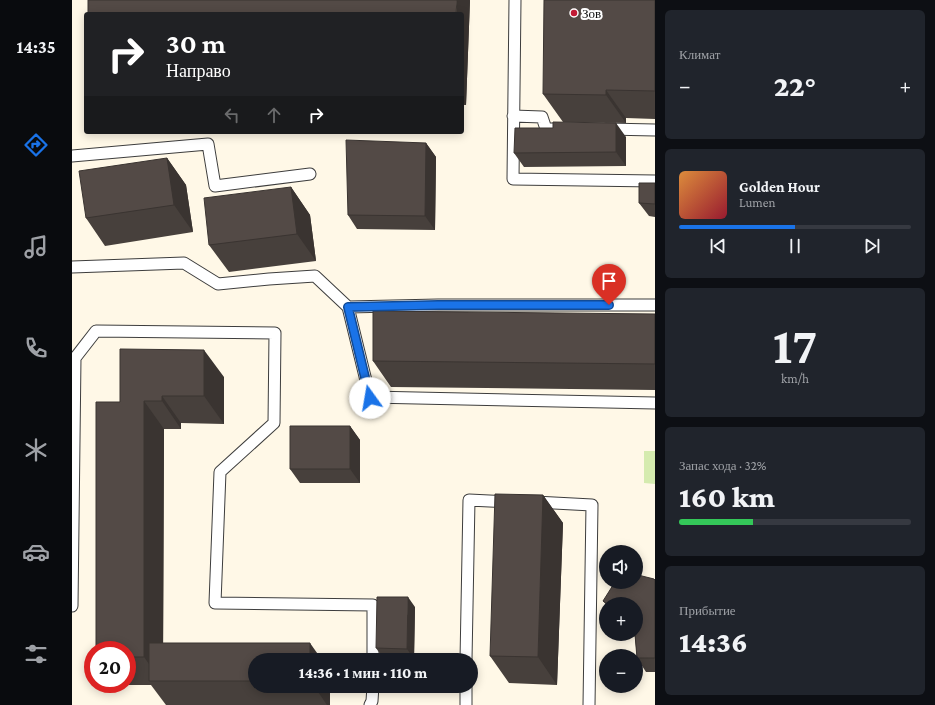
<!DOCTYPE html>
<html lang="ru">
<meta charset="utf-8">
<style>
body{margin:0;font-family:"Crimson Pro",serif;background:#20242c;color:#f1f3f6;height:100vh;display:flex;flex-direction:column;font-size:15px;white-space:nowrap}
*{box-sizing:border-box;margin:0}
p{font-size:13px;color:#9ea1a6}
.icon{flex:none;width:22px;height:22px;fill:none;stroke:currentColor;stroke-width:2;stroke-linecap:round;stroke-linejoin:round}
.map{position:relative;flex:1;overflow:hidden}
.panel{display:flex;flex-direction:column;gap:10px;padding:10px;background:#0d0f14;width:280px}
.panel>*{flex:none}
.hud{position:absolute;left:12px;top:12px;width:380px;height:122px;border-radius:4px;box-shadow:0 2px 10px #0003;background:#202124;color:#fff;overflow:hidden}
.buttons{position:absolute;left:527px;top:545px;display:grid;gap:8px}
.buttons a{display:grid;place-items:center;width:44px;height:44px;border-radius:50%;background:#171b24;box-shadow:0 2px 10px #0003;font-size:20px}
.speed{position:absolute;left:12px;top:641px;display:flex;gap:8px;font-size:20px;font-weight:700;text-align:center}
.speed>*{display:grid;place-content:center;width:52px;height:52px;border-radius:50%;background:#171b24;box-shadow:0 2px 10px #0003;line-height:1}
.speed .limit{border:6px solid #d22;background:#fff;color:#111}
.pin{position:absolute;display:grid;place-items:center;width:34px;height:34px;color:#fff;margin:-41px -17px;border-radius:50% 50% 50% 0;rotate:-45deg;box-shadow:0 0 4px #0007}
.pin .icon{rotate:45deg}
.me{position:absolute;width:44px;margin:-22px;rotate:347deg;stroke-linejoin:round;filter:drop-shadow(0 0 3px #0008)}
.turn{display:flex;align-items:center;gap:14px;height:84px;padding:0 16px;font-size:18px}
.turn .icon{width:52px;height:52px;stroke-width:2.5}
.turn b{display:block;font-size:28px;line-height:34px}
.lanes{display:flex;align-items:center;height:38px;padding:0 16px;background:#0003;justify-content:center;gap:20px;direction:ltr}
.lanes .off{opacity:.35}
.big{font-size:30px;font-weight:800;line-height:1.1}
.panel .widget{flex:1;display:flex;flex-direction:column;justify-content:center;gap:6px;min-width:0;padding:0 14px;border-radius:6px;background:#20242c}
.panel .dial{align-items:center;gap:0}
.dial b{font-size:52px;line-height:1}
.song{display:flex;align-items:center;gap:12px}
.cover{width:48px;height:48px;border-radius:6px;background:linear-gradient(135deg,hsl(30 70% 55%),hsl(350 70% 35%))}
.played{height:4px;border-radius:2px;background:linear-gradient(90deg,#1a73e8 50%,#363941 50%)}
.keys{display:flex;justify-content:space-around;direction:ltr}
.heat{display:flex;justify-content:space-between;align-items:center;font-size:22px;direction:ltr}
.charge{height:6px;border-radius:3px;background:linear-gradient(90deg,#34c759 32%,#363941 0)}
.trip{position:absolute;left:176px;top:653px;width:230px;height:40px;border-radius:20px;background:#171b24;box-shadow:0 2px 10px #0003;font-weight:800;line-height:40px;text-align:center}
main{display:flex;flex:1;min-height:0}
.menu{display:flex;flex-direction:column;width:72px;justify-content:space-around;align-items:center;background:#090b0e;color:#9ea1a6}
.menu .icon{width:28px;height:28px}
.menu .active{color:#1a73e8}
.menu b{font-size:18px;color:#f1f3f6}
.map>svg:first-child{display:block}
.green{fill:#d5ebaf}
.lines{fill:none;stroke-linecap:round;stroke-linejoin:round}
.lane-casing{stroke:#3d3d3d;stroke-width:13}
.lane{stroke:#fff;stroke-width:11}
.wall{fill:#47403c}
.shaded-wall{fill:#3a3431}
.building{fill:#534a46;stroke:#3a3431}
.route-casing{stroke:#114b97;stroke-width:10}
.route{stroke:#1a73e8;stroke-width:7}
.poi-dot{fill:#c21a35;stroke:#fff;stroke-width:1.5}
.labels{text-anchor:middle;stroke-width:4;stroke-linejoin:round;paint-order:stroke}
.poi-label{font-size:13px;fill:#0a0a0a;stroke:#fff;text-anchor:start}
</style>
<main>
<nav class="menu">
<b>14:35</b>
<svg class="icon active" aria-label="directions" viewBox="0 0 24 24"><path d="M12 3l9 9-9 9-9-9zM9 14v-3h6M13 9l2 2-2 2"/></svg>
<svg class="icon" aria-label="music" viewBox="0 0 24 24"><path d="M9 18V5l10-2v13"/><circle cx="6" cy="18" r="3"/><circle cx="16" cy="16" r="3"/></svg>
<svg class="icon" aria-label="phone" viewBox="0 0 24 24"><path d="M5 4h4l2 5-3 2q2 4 5 5l2-3 5 2v4C11 20 4 13 5 4z"/></svg>
<svg class="icon" aria-label="climate" viewBox="0 0 24 24"><path d="M12 3v18M4 7l16 10M4 17L20 7"/></svg>
<svg class="icon" aria-label="car" viewBox="0 0 24 24"><path d="M5 17H2v-5l4-1 3-4h7l3 4 3 1v5h-3M9 17h6M6 11h13"/><circle cx="7" cy="17" r="2"/><circle cx="17" cy="17" r="2"/></svg>
<svg class="icon" aria-label="filters" viewBox="0 0 24 24"><path d="M4 7h16M4 17h16"/><circle cx="9" cy="7" r="2"/><circle cx="15" cy="17" r="2"/></svg>
</nav>
<div class="map">
<svg width="583" height="705" viewBox="0 0 583 705">
<rect width="100%" height="100%" fill="#fff8e7"/>
<!-- green -->
<path class="green" d="M572,451h11v33l-11,-1z"/>
<g class="lines">
<!-- lane casing -->
<g class="lane-casing">
<path id="lane" d="M443,0l-2,179 142,2
M441,116l29,1 4,12h14
M534,129l49,1
M0,156l136,-12 7,42 95,-12
M0,267l112,-4 34,21 51,-5 46,-3 33,31 22,90 285,6
M276,307l90,-2h217
M0,358h3l21,-27 179,2 -1,90 -54,49 -5,131 158,2v55
M463,502l57,3 -3,200
M0,606l3,-248
M394,660l3,-160 41,2
M298,705l2,-4 1,-15
M394,705v-19"/>
</g>
<!-- lane -->
<use href="#lane" class="lane"/>
</g>
<!-- wall -->
<path class="wall" d="M398,0l-4,105h-4v-91z
M583,0v119l-29,-1v5l-63,-1 -20,-28z
M481,128l73,9v29l-102,1 -10,-14z
M354,143l10,14 -1,73 -78,-1 -9,-14z
M95,158l19,27 7,47 -88,14 -19,-28z
M583,183v34l-6,-1 -10,-13z
M219,187l19,28 6,46 -87,11 -20,-27z
M583,314v76l-264,-3 -18,-26z
M152,377v47l-43,-1v6h-17l-1,214 92,17v26h75v19h-164l-15,-20h-36v-1h12v-34l-7,-248z
M278,426l10,14v43h-60l-10,-14z
M471,495l20,28 -6,162 -48,-2 -19,-27z
M583,580v92h-9l-9,-14 -2,-21 -3,-3h4v-30h-30l-3,-3z
M343,607l-1,52 -31,-1 -7,-10z"/>
<!-- shaded-wall -->
<path class="shaded-wall" d="M385,0h13l-4,105 -4,-5v-86h-6z
M534,90l20,28v5l-20,-28z
M544,123l10,14v29l-10,-14z
M354,143l10,14 -1,73 -10,-14z
M95,158l19,27 7,47 -19,-27z
M219,187l19,28 6,46 -19,-27z
M132,350l20,27v47l-20,-28z
M90,396l19,27v6l-19,-28z
M72,401l20,28 -1,252h-2l-17,-24z
M278,426l10,14v43l-10,-14z
M471,495l20,28 -6,162 -19,-28z
M336,597l7,10 -1,52 -7,-10z
M238,643l12,17h-12z
M242,686h16v19h-3z"/>
<!-- building -->
<path class="building" d="M16,0h369l-1,14h-368z
M472,0h111v91l-49,-1v5l-63,-1z
M481,122l63,1v29l-102,1 1,-25h38z
M274,140l80,3 -1,73 -77,-1z
M95,158l7,47 -88,13 -7,-47z
M567,183h16v21l-16,-1z
M219,187l6,47 -88,11 -5,-47z
M301,311l282,3v50l-282,-3z
M48,349l84,1v46h-42v5h-18v256h-17v-7h-31v-248h24z
M218,426h60v43h-60z
M423,494l48,1 -5,162 -48,-1z
M564,575h2l16,4 1,1v78h-18l-2,-24h1v-30h-29l-4,-3 12,-19h21z
M305,597h31l-1,52 -31,-1z
M77,643h161v17h-55v21h-106z"/>
<g class="lines">
<!-- route casing -->
<g class="route-casing">
<path id="route" d="M298,398l-22,-91 90,-2h171"/>
</g>
<!-- route -->
<use href="#route" class="route"/>
</g>
<!-- markers -->
<circle class="poi-dot" cx="502" cy="13" r="4"/>
<g class="labels">
<!-- poi labels -->
<g class="poi-label">
<text x="510" y="18">Зов</text>
</g>
</g>
</svg>
<div class="buttons">
<a><svg class="icon" aria-label="sound" viewBox="0 0 24 24"><path d="M4 9h4l5-4v14l-5-4H4zM17 9q2 3 0 6"/></svg></a>
<a>+</a>
<a>−</a>
</div>
<div class="speed"><div class="limit">20</div></div>
<div class="pin" style="left:537px;top:305px;background:#d93025"><svg class="icon" aria-label="arrive" viewBox="0 0 24 24"><path d="M6 21V4h12l-3 4 3 4H6"/></svg></div>
<svg class="me" style="left:298px;top:398px" viewBox="-20 -20 40 40"><circle r="19" fill="#fff"/><path d="M0-13L10 11 0 6-10 11z" fill="#1a73e8"/></svg>
<div class="trip">14:36 · 1 мин · 110 m</div>
<div class="hud">
<div class="turn"><svg class="icon" aria-label="right" viewBox="0 0 24 24"><path d="M7 20v-9h11M14 6l5 5-5 5"/></svg><div><b>30 m</b>Направо</div></div>
<div class="lanes"><svg class="icon off" aria-label="left" viewBox="0 0 24 24"><path d="M17 20v-9H6M10 6l-5 5 5 5"/></svg><svg class="icon off" aria-label="ahead" viewBox="0 0 24 24"><path d="M12 20V5M6 11l6-6 6 6"/></svg><svg class="icon" aria-label="right" viewBox="0 0 24 24"><path d="M7 20v-9h11M14 6l5 5-5 5"/></svg></div>
</div>
</div>
<section class="panel">
<div class="widget"><p>Климат</p>
<div class="heat"><a>−</a><b class="big">22°</b><a>+</a></div>
</div>
<div class="widget">
<div class="song"><i class="cover"></i><div><b>Golden Hour</b><p>Lumen</p></div></div>
<div class="played"></div>
<div class="keys"><svg class="icon" aria-label="previous" viewBox="0 0 24 24"><path d="M18 5L8 12l10 7zM5 5v14"/></svg><svg class="icon" aria-label="pause" viewBox="0 0 24 24"><path d="M8 5v14M16 5v14"/></svg><svg class="icon" aria-label="next" viewBox="0 0 24 24"><path d="M6 5l10 7-10 7zM19 5v14"/></svg></div>
</div>
<div class="widget dial"><b>17</b><p>km/h</p></div>
<div class="widget"><p>Запас хода · 32%</p><b class="big">160 km</b><div class="charge"></div></div>
<div class="widget"><p>Прибытие</p><b class="big">14:36</b></div>
</section>
</main>
